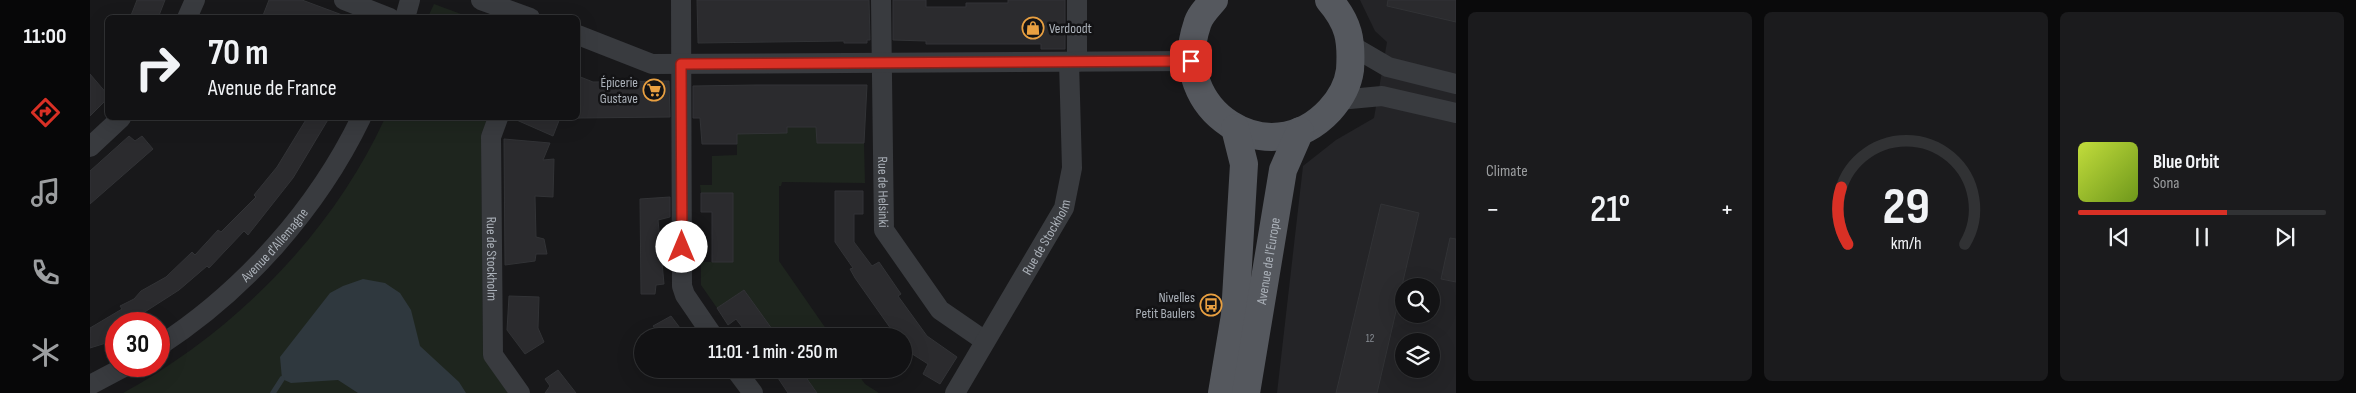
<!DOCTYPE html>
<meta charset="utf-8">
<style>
body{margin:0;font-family:"Sofia Sans Condensed",sans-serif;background:#1b1b1d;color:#f1f3f6;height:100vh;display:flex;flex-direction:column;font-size:19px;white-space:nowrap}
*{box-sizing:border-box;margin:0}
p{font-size:16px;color:#9c9ea0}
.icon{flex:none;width:28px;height:28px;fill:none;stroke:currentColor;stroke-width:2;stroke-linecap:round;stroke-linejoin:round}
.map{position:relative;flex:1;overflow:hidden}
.details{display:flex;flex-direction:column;gap:12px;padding:12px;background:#0a0a0b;width:900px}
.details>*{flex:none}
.top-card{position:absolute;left:15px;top:15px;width:475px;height:105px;border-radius:8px;box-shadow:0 5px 20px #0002,0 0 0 1px #313234;background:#121214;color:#f1f3f6;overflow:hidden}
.controls{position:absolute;left:1305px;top:278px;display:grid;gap:10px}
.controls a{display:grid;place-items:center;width:45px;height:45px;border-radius:50%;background:#121214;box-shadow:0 5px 20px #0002,0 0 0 1px #313234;font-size:25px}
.speed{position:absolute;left:15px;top:312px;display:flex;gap:10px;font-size:25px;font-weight:700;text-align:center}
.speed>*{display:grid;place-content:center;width:65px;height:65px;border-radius:50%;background:#121214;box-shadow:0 5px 20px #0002,0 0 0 1px #313234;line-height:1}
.speed .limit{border:8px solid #d22;background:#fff;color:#111}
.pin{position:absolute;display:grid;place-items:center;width:42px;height:42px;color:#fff;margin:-21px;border-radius:10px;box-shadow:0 2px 8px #0006}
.me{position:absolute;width:55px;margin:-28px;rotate:0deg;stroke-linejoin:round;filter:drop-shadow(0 0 4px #0008)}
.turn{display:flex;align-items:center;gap:18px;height:105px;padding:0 20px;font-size:22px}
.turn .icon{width:65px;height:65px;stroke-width:2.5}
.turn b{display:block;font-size:35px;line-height:42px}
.big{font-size:38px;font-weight:600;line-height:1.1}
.details .widget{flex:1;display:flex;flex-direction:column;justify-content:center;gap:8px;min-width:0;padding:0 18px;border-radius:8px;background:#1b1b1d}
.details .dial{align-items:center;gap:0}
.dial svg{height:130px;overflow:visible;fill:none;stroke:#313234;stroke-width:7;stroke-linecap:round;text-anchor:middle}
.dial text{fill:#f1f3f6;stroke:none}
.song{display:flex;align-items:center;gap:15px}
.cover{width:60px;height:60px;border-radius:8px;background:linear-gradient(135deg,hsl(70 70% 55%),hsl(80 70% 35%))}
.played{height:5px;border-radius:2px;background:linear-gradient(90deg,#d93025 60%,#313234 60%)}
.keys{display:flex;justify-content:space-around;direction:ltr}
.heat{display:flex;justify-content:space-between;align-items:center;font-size:28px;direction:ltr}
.details .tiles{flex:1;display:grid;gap:12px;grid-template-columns:repeat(3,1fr)}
.trip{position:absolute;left:544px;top:328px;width:278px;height:50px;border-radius:25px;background:#121214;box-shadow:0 5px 20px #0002,0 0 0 1px #313234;font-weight:600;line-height:50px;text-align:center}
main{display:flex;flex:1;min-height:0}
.tab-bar{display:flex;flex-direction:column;width:90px;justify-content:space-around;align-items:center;background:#070708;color:#9c9ea0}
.tab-bar .icon{width:35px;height:35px}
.tab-bar .on{color:#d93025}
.tab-bar b{font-size:22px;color:#f1f3f6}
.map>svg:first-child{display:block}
.built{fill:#242427;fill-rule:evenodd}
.green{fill:#1e251e}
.water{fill:#2f383e}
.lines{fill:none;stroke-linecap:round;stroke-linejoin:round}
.stream{stroke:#2f383e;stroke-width:5.5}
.building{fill:#2b2b2e;stroke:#323336}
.minor{stroke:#393b3f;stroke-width:20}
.primary{stroke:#55585e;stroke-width:28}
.route-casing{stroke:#8d1f18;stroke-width:12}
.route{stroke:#d93025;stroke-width:9}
.labels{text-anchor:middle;stroke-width:5;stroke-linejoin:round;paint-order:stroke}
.number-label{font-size:11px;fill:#8a8f96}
.poi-label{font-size:14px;fill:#abb1b9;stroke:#131315;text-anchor:end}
.street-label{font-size:14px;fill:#abb1b9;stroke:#131315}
</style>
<main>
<nav class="tab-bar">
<b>11:00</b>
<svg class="icon on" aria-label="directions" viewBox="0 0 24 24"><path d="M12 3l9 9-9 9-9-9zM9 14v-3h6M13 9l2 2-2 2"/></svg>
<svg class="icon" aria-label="music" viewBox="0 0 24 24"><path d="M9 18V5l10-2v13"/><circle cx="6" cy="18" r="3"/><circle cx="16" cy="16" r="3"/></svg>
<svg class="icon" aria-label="phone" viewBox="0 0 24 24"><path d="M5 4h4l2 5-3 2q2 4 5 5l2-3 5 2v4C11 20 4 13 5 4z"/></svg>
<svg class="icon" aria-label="climate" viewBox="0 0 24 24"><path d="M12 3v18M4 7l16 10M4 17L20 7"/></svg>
</nav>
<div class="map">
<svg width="1366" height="393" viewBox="0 0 1366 393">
<rect width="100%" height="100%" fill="#18181a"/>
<!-- built -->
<path class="built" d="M1270,0h96v393h-179l26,-227 33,-26 38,-22 13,-76 -12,-11zM1314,286h27v28h-27zM1314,341h27v28h-27z"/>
<!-- green -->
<path class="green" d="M344,4l35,13h-41z
M295,118h103l-7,17 2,222 25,36h-385c111,-61 209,-159 262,-275z
M726,120l1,23h47l1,40 -83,-1 -1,4h-2v75l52,75h-54l-33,-46 -27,18 -16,-23v-23h32v-69h-32l-1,-8h12v-29l25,-1v-32l23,10h27v-6z
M710,369h54l11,15 14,9h-62z"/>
<!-- water -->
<path class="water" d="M273,279l22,4 15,10 11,17 9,36 39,36 7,11h-108l-20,-13 -47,3 -9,-4 -2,-22 50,-64 13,-7z"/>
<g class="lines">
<!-- stream -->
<path class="stream" d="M183,393l9,-14"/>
</g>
<!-- building -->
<path class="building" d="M47,0h28l-7,18h-28z
M179,0h33l43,16v2h-83z
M607,0h172l1,40h-3v3h-23v-2l-146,2z
M803,0h33v7h40v-4h42v-3h57v49h-24v-5h-115v-3l-33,-1z
M1298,0h68v22l-69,-16z
M0,74l18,21v3l-18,18z
M488,76l15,6 76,-1 1,36 -92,1z
M666,85h111l-3,58h-47l-1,-16h-29v6l-50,1v10h-35l-2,-26h-7v-32z
M217,118h22l-36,60 -45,57 -4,-4 -35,37 -2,-2 -28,24 -53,34h-10v12l-10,7 -16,5v-20l32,-19 -2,-3 14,-7 7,-8 25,-14 26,-25 3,3 23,-25 3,2 35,-35 -2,-2 23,-28z
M422,118h48l-7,18z
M39,136l6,5 7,-5 11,13 -63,55v-33z
M414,139l46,4 -7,17 11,-1 -1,38 -18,-1 1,41 8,2 3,15h-11l-1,7 -30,4z
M745,191h28v23h-9v28l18,24 7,-4 22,32 -3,2 29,40 30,21 -17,27 -17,-10 5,-10 -22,-14 -4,-5v-9h-6l-5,-7 -36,-51 -5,-9 3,-1 -18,-26z
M611,193h32v69h-21v-50h-11z
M580,197v20l-12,3 6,64 -8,1 -1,9h-14l-1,-95z
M1291,204l38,9 -12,51 -30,129h-41z
M1360,238l6,1v43l-15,-3z
M654,290l23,32 10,14h-28l-13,-17 -8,6 -11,-17z
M419,296l30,1 -1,31 6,14 -19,12 -18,-24z
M581,316l15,20h-25l-8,-10z
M682,369h28l17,24h-29z
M468,370l18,23h-31l5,-7 -5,-7z"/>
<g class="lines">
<!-- minor -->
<g class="minor">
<path d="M254,0l46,18"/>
<path d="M391,0l49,18"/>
<path d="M591,0l1,286 3,9 28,41"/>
<path id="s1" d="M791,0l3,230 56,80 45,31"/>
<path d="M987,0v62"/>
<path d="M97,18l8,-18"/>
<path d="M315,18l5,-18"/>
<path d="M488,35l74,29 539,-3"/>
<path d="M1262,46l36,21 68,17"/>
<path d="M1249,100l43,-4 74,17"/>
<path id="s2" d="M408,118l-7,19 2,218 27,38"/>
<path d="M0,147l31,-29"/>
<path id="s3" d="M69,346c85,-55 158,-137 202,-228"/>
<path d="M645,369l18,24"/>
<path d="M0,385l36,-19"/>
<path id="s4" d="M865,393l109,-185 8,-40 -3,-106"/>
</g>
<!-- primary -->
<g class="primary">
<path d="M1124,0c-6,7 -15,16 -17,25 -29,85 72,151 133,85 10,-11 18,-25 20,-40 2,-30 -1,-47 -21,-70"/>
<path d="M1132,393l13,-78 9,-151 -9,-36"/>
<path id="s5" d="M1156,393l37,-223 17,-39"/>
</g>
</g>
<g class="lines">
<!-- route casing -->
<g class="route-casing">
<path id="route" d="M592,247l-1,-183 510,-3"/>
</g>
<!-- route -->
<use href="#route" class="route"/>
</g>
<!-- icons -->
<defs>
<g id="shop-ring" transform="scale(1.125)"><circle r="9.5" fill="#131315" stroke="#e9a041" stroke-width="1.5"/><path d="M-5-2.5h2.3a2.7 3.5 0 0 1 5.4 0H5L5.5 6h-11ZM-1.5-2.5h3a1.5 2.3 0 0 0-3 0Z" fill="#e9a041"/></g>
<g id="supermarket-ring" transform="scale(1.125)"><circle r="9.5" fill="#131315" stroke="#e9a041" stroke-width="1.5"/><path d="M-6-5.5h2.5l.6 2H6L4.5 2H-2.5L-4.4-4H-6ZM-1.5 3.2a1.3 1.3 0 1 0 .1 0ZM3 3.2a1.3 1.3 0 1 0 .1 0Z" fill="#e9a041"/></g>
<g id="bus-ring" transform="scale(1.125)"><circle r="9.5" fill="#131315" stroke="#e9a041" stroke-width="1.5"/><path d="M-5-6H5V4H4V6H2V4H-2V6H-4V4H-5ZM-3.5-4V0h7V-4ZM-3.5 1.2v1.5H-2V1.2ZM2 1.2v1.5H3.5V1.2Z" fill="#e9a041"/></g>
</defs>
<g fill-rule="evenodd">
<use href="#shop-ring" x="943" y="28"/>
<use href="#supermarket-ring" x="564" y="90"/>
<use href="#bus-ring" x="1121" y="305"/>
</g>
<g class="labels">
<!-- number labels -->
<g class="number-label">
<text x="1280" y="342">12</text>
</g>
<!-- poi labels -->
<g class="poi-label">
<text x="959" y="33" text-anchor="start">Verdoodt</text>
<text x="548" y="87">Épicerie<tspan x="548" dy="16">Gustave</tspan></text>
<text x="1105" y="302">Nivelles<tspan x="1105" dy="16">Petit Baulers</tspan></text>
</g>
<!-- street labels -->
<g class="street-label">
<text dy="5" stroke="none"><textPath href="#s1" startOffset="192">Rue de Helsinki</textPath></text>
<text dy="5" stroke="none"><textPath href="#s4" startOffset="181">Rue de Stockholm</textPath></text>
<text dy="5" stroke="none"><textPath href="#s3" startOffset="154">Avenue d'Allemagne</textPath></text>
<text dy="5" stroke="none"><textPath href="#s2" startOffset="142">Rue de Stockholm</textPath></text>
<text dy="5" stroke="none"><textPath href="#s5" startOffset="134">Avenue de l'Europe</textPath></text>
</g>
</g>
</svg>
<div class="controls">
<a><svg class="icon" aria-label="search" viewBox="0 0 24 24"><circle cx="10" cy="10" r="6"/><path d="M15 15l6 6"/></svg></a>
<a><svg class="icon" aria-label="layers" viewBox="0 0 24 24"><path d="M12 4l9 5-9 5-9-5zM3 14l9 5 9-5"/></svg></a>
</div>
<div class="speed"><div class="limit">30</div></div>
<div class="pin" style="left:1101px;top:61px;background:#d93025"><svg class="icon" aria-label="arrive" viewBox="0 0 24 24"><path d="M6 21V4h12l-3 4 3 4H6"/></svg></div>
<svg class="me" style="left:592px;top:247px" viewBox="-20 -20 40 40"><circle r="19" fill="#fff"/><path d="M0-13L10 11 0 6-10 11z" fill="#d93025"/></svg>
<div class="trip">11:01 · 1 min · 250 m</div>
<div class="top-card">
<div class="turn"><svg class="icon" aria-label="right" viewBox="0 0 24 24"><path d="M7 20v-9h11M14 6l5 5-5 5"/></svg><div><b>70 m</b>Avenue de France</div></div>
</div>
</div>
<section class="details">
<div class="tiles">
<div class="widget"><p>Climate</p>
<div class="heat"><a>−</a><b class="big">21°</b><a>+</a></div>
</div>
<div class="widget dial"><svg viewBox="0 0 100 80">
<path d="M14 69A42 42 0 1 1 86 69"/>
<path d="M14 69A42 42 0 0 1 10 34" stroke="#d93025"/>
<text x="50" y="56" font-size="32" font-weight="700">29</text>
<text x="50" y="72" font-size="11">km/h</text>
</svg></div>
<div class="widget">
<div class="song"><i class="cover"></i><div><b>Blue Orbit</b><p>Sona</p></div></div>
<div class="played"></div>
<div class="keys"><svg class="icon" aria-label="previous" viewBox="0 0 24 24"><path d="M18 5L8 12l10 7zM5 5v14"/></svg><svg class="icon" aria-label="pause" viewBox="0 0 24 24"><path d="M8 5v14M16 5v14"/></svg><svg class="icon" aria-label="next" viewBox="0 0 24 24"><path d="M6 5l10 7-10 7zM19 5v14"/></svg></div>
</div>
</div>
</section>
</main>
